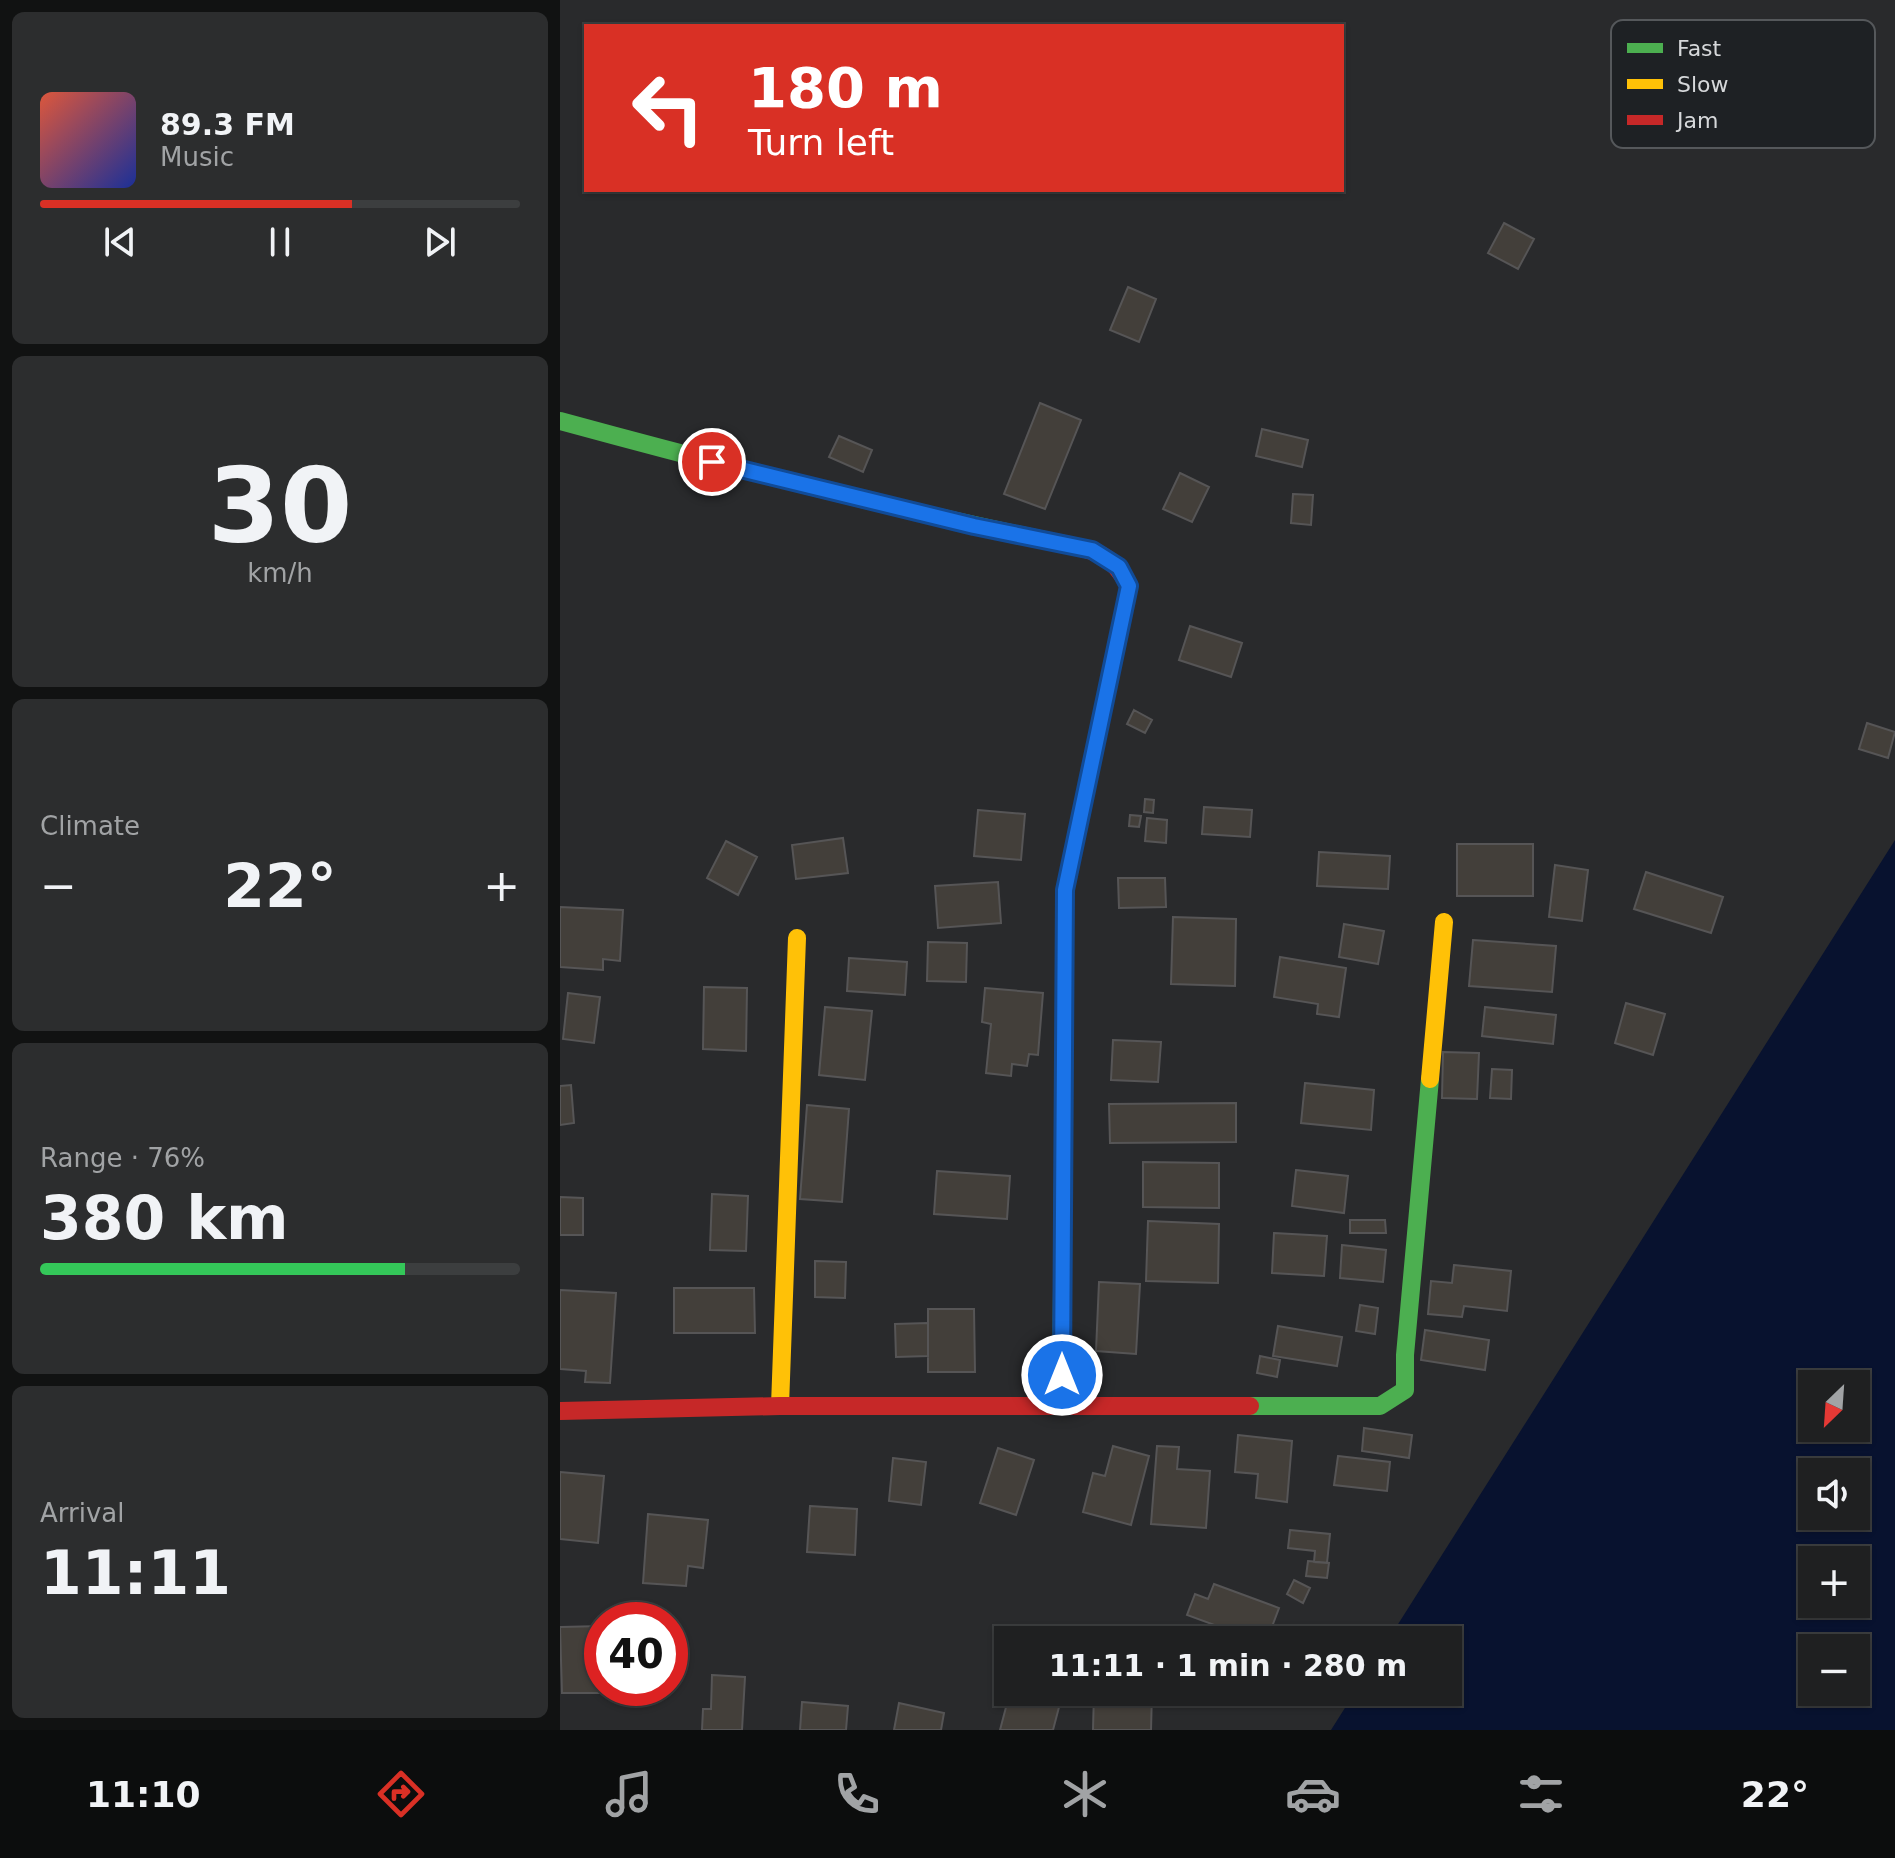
<!DOCTYPE html>
<meta charset="utf-8">
<style>
body{margin:0;font-family:"DejaVu Sans",sans-serif;background:#2c2d2e;color:#f1f3f6;height:100vh;display:flex;flex-direction:column;font-size:30px;white-space:nowrap}
*{box-sizing:border-box;margin:0}
p{font-size:26px;color:#a1a3a5}
.icon{flex:none;width:44px;height:44px;fill:none;stroke:currentColor;stroke-width:2;stroke-linecap:round;stroke-linejoin:round}
.map{position:relative;flex:1;overflow:hidden}
.details{display:flex;flex-direction:column;gap:12px;padding:12px;background:#111212;width:560px}
.details>*{flex:none}
.hud{position:absolute;left:24px;top:24px;width:760px;height:168px;border-radius:0px;box-shadow:0 2px 6px #0004,0 0 0 2px #3c3e3f;background:#d93025;color:#fff;overflow:hidden}
.needle{width:52px;rotate:205deg}
.buttons{position:absolute;left:1238px;top:1370px;display:grid;gap:16px}
.buttons a{display:grid;place-items:center;width:72px;height:72px;border-radius:0px;background:#1f2021;box-shadow:0 2px 6px #0004,0 0 0 2px #3c3e3f;font-size:40px}
.speed{position:absolute;left:24px;top:1602px;display:flex;gap:16px;font-size:40px;font-weight:700;text-align:center}
.speed>*{display:grid;place-content:center;width:104px;height:104px;border-radius:50%;background:#1f2021;box-shadow:0 2px 6px #0004,0 0 0 2px #3c3e3f;line-height:1}
.speed .limit{border:12px solid #d22;background:#fff;color:#111}
.pin{position:absolute;display:grid;place-items:center;width:68px;height:68px;color:#fff;margin:-34px;border:4px solid #fff;border-radius:50%;box-shadow:0 2px 8px #0007}
.me{position:absolute;width:88px;margin:-44px;rotate:0deg;stroke-linejoin:round;filter:drop-shadow(0 0 6px #0008)}
.turn{display:flex;align-items:center;gap:28px;height:168px;padding:0 32px;font-size:36px}
.turn .icon{width:104px;height:104px;stroke-width:2.5}
.turn b{display:block;font-size:56px;line-height:68px}
.big{font-size:60px;font-weight:700;line-height:1.1}
.details .tile{flex:1;display:flex;flex-direction:column;justify-content:center;gap:12px;min-width:0;padding:0 28px;border-radius:12px;background:#2c2d2e}
.details .dial{align-items:center;gap:0}
.dial b{font-size:104px;line-height:1}
.song{display:flex;align-items:center;gap:24px}
.cover{width:96px;height:96px;border-radius:12px;background:linear-gradient(135deg,hsl(10 70% 55%),hsl(230 70% 35%))}
.played{height:8px;border-radius:4px;background:linear-gradient(90deg,#d93025 65%,#3c3e3f 65%)}
.keys{display:flex;justify-content:space-around;direction:ltr}
.heat{display:flex;justify-content:space-between;align-items:center;font-size:44px;direction:ltr}
.charge{height:12px;border-radius:6px;background:linear-gradient(90deg,#34c759 76%,#3c3e3f 0)}
.trip{position:absolute;left:434px;top:1626px;width:468px;height:80px;border-radius:0px;background:#1f2021;box-shadow:0 2px 6px #0004,0 0 0 2px #3c3e3f;font-weight:700;line-height:80px;text-align:center}
.dock{display:flex;height:128px;justify-content:space-around;align-items:center;background:#0c0d0d;color:#a1a3a5}
.dock .icon{width:56px;height:56px}
.dock .active{color:#d93025}
.dock b{font-size:36px;color:#f1f3f6}
main{display:flex;flex:1;min-height:0}
.map>svg:first-child{display:block}
.water{fill:#08122f;fill-rule:evenodd}
.building{fill:#433f3a;stroke:#565556;stroke-width:2}
.lines{fill:none;stroke-linecap:round;stroke-linejoin:round}
.fast{stroke:#4caf50;stroke-width:18}
.slow{stroke:#ffc107;stroke-width:18}
.jam{stroke:#c62828;stroke-width:18}
.route-casing{stroke:#114b97;stroke-width:20}
.route{stroke:#1a73e8;stroke-width:14}
.key{fill:#1e2124;stroke:#55585b;stroke-width:2}
.key-label{font-size:22px;fill:#d6d8da}
</style>
<main>
<section class="details">
<div class="tile">
<div class="song"><i class="cover"></i><div><b>89.3 FM</b><p>Music</p></div></div>
<div class="played"></div>
<div class="keys"><svg class="icon" aria-label="previous" viewBox="0 0 24 24"><path d="M18 5L8 12l10 7zM5 5v14"/></svg><svg class="icon" aria-label="pause" viewBox="0 0 24 24"><path d="M8 5v14M16 5v14"/></svg><svg class="icon" aria-label="next" viewBox="0 0 24 24"><path d="M6 5l10 7-10 7zM19 5v14"/></svg></div>
</div>
<div class="tile dial"><b>30</b><p>km/h</p></div>
<div class="tile"><p>Climate</p>
<div class="heat"><a>−</a><b class="big">22°</b><a>+</a></div>
</div>
<div class="tile"><p>Range · 76%</p><b class="big">380 km</b><div class="charge"></div></div>
<div class="tile"><p>Arrival</p><b class="big">11:11</b></div>
</section>
<div class="map">
<svg width="1335" height="1730" viewBox="0 0 1335 1730">
<rect width="100%" height="100%" fill="#292a2c"/>
<!-- water -->
<path class="water" d="M1335,840v890h-564l24,-38h93v-52h-60zM1252,1384h44v44h-44zM1252,1472h44v44h-44zM1252,1560h44v44h-44zM1252,1648h44v44h-44z"/>
<!-- building -->
<path class="building" d="M944,223l30,16 -16,30 -30,-16z
M568,287l28,12 -17,43 -29,-12z
M480,403l41,17 -36,89 -41,-15z
M702,429l46,11 -6,27 -46,-11z
M279,436l33,14 -9,22 -34,-15z
M620,473l29,14 -17,35 -29,-13z
M733,494l20,1 -2,30 -20,-2z
M630,626l52,17 -11,34 -52,-17z
M574,710l18,10 -7,13 -18,-9z
M1307,723l28,9 -7,26 -29,-9z
M585,799l9,1 -1,13 -9,-1z
M644,807l48,3 -2,27 -48,-3z
M418,810l47,4 -4,46 -47,-4z
M570,815l11,1 -2,11 -10,-1z
M587,818l20,2 -1,23 -21,-2z
M283,838l5,35 -52,6 -4,-34z
M166,841l31,16 -19,38 -31,-17z
M897,844h76v52h-76z
M759,852l71,4 -2,33 -71,-3z
M995,865l33,5 -6,51 -33,-4z
M1086,872l77,25 -12,36 -77,-24z
M558,878h47l1,29 -47,1z
M438,882l3,41 -63,5 -3,-42z
M0,907l63,3 -3,51 -17,-2v11l-43,-3z
M613,917l63,2 -1,67 -64,-2z
M784,924l40,7 -6,33 -39,-7z
M913,940l83,6 -4,46 -83,-6z
M368,942l39,1 -1,39 -39,-1z
M720,957l66,11 -7,49 -22,-3 1,-10 -44,-7z
M289,958l58,4 -2,33 -58,-4z
M144,987l43,1 -1,63 -43,-2z
M425,988l58,5 -5,62 -9,-1 -2,12 -15,-2 -1,12 -25,-3 5,-49 -9,-2z
M8,993l32,4 -6,46 -31,-4z
M1066,1003l39,11 -12,41 -38,-12z
M265,1007l47,4 -7,69 -46,-5z
M925,1007l71,8 -3,29 -71,-8z
M553,1040l48,2 -3,40 -47,-2z
M883,1052l36,1 -2,46 -35,-1z
M932,1069l20,1 -1,29 -21,-1z
M745,1083l69,7 -3,40 -70,-7z
M11,1085l3,38 -14,2v-39z
M676,1103v39l-126,1 -1,-39z
M247,1105l42,4 -7,93 -42,-3z
M583,1162l76,1v45l-76,-1z
M736,1170l52,6 -4,37 -52,-7z
M377,1171l73,5 -3,43 -73,-5z
M152,1194l36,2 -2,55 -36,-1z
M0,1197l23,1v37h-23z
M790,1220h35l1,13h-36z
M588,1221l71,3 -1,59 -72,-2z
M714,1233l53,3 -3,40 -52,-3z
M782,1245l44,5 -3,32 -43,-4z
M255,1261l31,1 -1,36 -30,-1z
M894,1265l57,6 -4,40 -43,-5 -2,11 -34,-3 3,-33 21,2z
M539,1282l41,2 -4,70 -40,-3z
M114,1288h80l1,45h-81z
M0,1290l56,3 -6,90 -25,-1 1,-11 -26,-2z
M800,1305l18,3 -3,26 -19,-3z
M368,1309h46l1,63h-47z
M368,1323v33l-32,1 -1,-33z
M718,1326l64,11 -5,29 -64,-10z
M865,1330l64,10 -4,30 -64,-10z
M700,1356l20,4 -3,17 -20,-4z
M804,1428l48,7 -3,23 -47,-7z
M678,1435l54,6 -5,61 -31,-4 2,-24 -23,-2z
M553,1446l36,10 -18,69 -48,-13 10,-39 12,3z
M597,1446l22,1 -2,22 33,2 -4,57 -55,-4z
M438,1448l36,12 -18,55 -36,-12z
M778,1456l52,6 -3,29 -53,-6z
M333,1458l33,4 -5,43 -32,-4z
M0,1472l44,4 -6,67 -38,-4z
M250,1506l47,3 -2,46 -48,-3z
M88,1514l60,6 -5,48 -15,-2 -2,20 -43,-3z
M730,1530l40,4 -3,29 -13,-1 1,-11 -27,-3z
M748,1561l21,2 -2,15 -21,-2z
M734,1580l16,8 -7,15 -16,-9z
M654,1584l65,24 -12,32h-27l2,-5 -55,-20 8,-21 13,5z
M42,1626v62h3v5h-43l-2,-66z
M152,1675l33,2 -3,53h-40l1,-21h8z
M450,1692h53l-10,38h-53z
M534,1692h58l-1,38h-58z
M242,1702l46,4 -2,24h-46z
M339,1703l45,10 -3,17h-47z"/>
<g class="lines">
<!-- fast -->
<path class="fast" d="M0,421c165,45 331,88 499,122
M501,1405l2,-231
M690,1406h130l25,-16v-35l25,-276"/>
<!-- slow -->
<path class="slow" d="M870,1079l14,-157
M220,1406l17,-468"/>
<!-- jam -->
<path class="jam" d="M499,543c35,7 53,10 70,43l-64,304 -2,284
M0,1411l220,-5h470"/>
</g>
<g class="lines">
<!-- route casing -->
<g class="route-casing">
<path id="route" d="M152,462l262,64 118,24 27,17 10,19 -64,304 -3,485"/>
</g>
<!-- route -->
<use href="#route" class="route"/>
</g>
<!-- legend -->
<rect x="1051" y="20" width="264" height="128" rx="12" class="key"/>
<rect x="1067" y="43" width="36" height="10" fill="#4caf50"/>
<rect x="1067" y="79" width="36" height="10" fill="#ffc107"/>
<rect x="1067" y="115" width="36" height="10" fill="#c62828"/>
<g class="key-label">
<text x="1117" y="56">Fast</text>
<text x="1117" y="92">Slow</text>
<text x="1117" y="128">Jam</text>
</g>
</svg>
<div class="buttons">
<a><svg class="needle" viewBox="-14 -14 28 28"><path d="M0-13l5 13h-10z" fill="#e53935"/><path d="M0 13l5-13h-10z" fill="#a1a3a5"/></svg></a>
<a><svg class="icon" aria-label="sound" viewBox="0 0 24 24"><path d="M4 9h4l5-4v14l-5-4H4zM17 9q2 3 0 6"/></svg></a>
<a>+</a>
<a>−</a>
</div>
<div class="speed"><div class="limit">40</div></div>
<div class="pin" style="left:152px;top:462px;background:#d93025"><svg class="icon" aria-label="arrive" viewBox="0 0 24 24"><path d="M6 21V4h12l-3 4 3 4H6"/></svg></div>
<svg class="me" style="left:502px;top:1375px" viewBox="-20 -20 40 40"><circle r="17" fill="#1a73e8" stroke="#fff" stroke-width="3"/><path d="M0-11L8 9 0 5-8 9z" fill="#fff"/></svg>
<div class="trip">11:11 · 1 min · 280 m</div>
<div class="hud">
<div class="turn"><svg class="icon" aria-label="left" viewBox="0 0 24 24"><path d="M17 20v-9H6M10 6l-5 5 5 5"/></svg><div><b>180 m</b>Turn left</div></div>
</div>
</div>
</main>
<nav class="dock">
<b>11:10</b>
<svg class="icon active" aria-label="directions" viewBox="0 0 24 24"><path d="M12 3l9 9-9 9-9-9zM9 14v-3h6M13 9l2 2-2 2"/></svg>
<svg class="icon" aria-label="music" viewBox="0 0 24 24"><path d="M9 18V5l10-2v13"/><circle cx="6" cy="18" r="3"/><circle cx="16" cy="16" r="3"/></svg>
<svg class="icon" aria-label="phone" viewBox="0 0 24 24"><path d="M5 4h4l2 5-3 2q2 4 5 5l2-3 5 2v4C11 20 4 13 5 4z"/></svg>
<svg class="icon" aria-label="climate" viewBox="0 0 24 24"><path d="M12 3v18M4 7l16 10M4 17L20 7"/></svg>
<svg class="icon" aria-label="car" viewBox="0 0 24 24"><path d="M5 17H2v-5l4-1 3-4h7l3 4 3 1v5h-3M9 17h6M6 11h13"/><circle cx="7" cy="17" r="2"/><circle cx="17" cy="17" r="2"/></svg>
<svg class="icon" aria-label="filters" viewBox="0 0 24 24"><path d="M4 7h16M4 17h16"/><circle cx="9" cy="7" r="2"/><circle cx="15" cy="17" r="2"/></svg>
<b>22°</b>
</nav>
